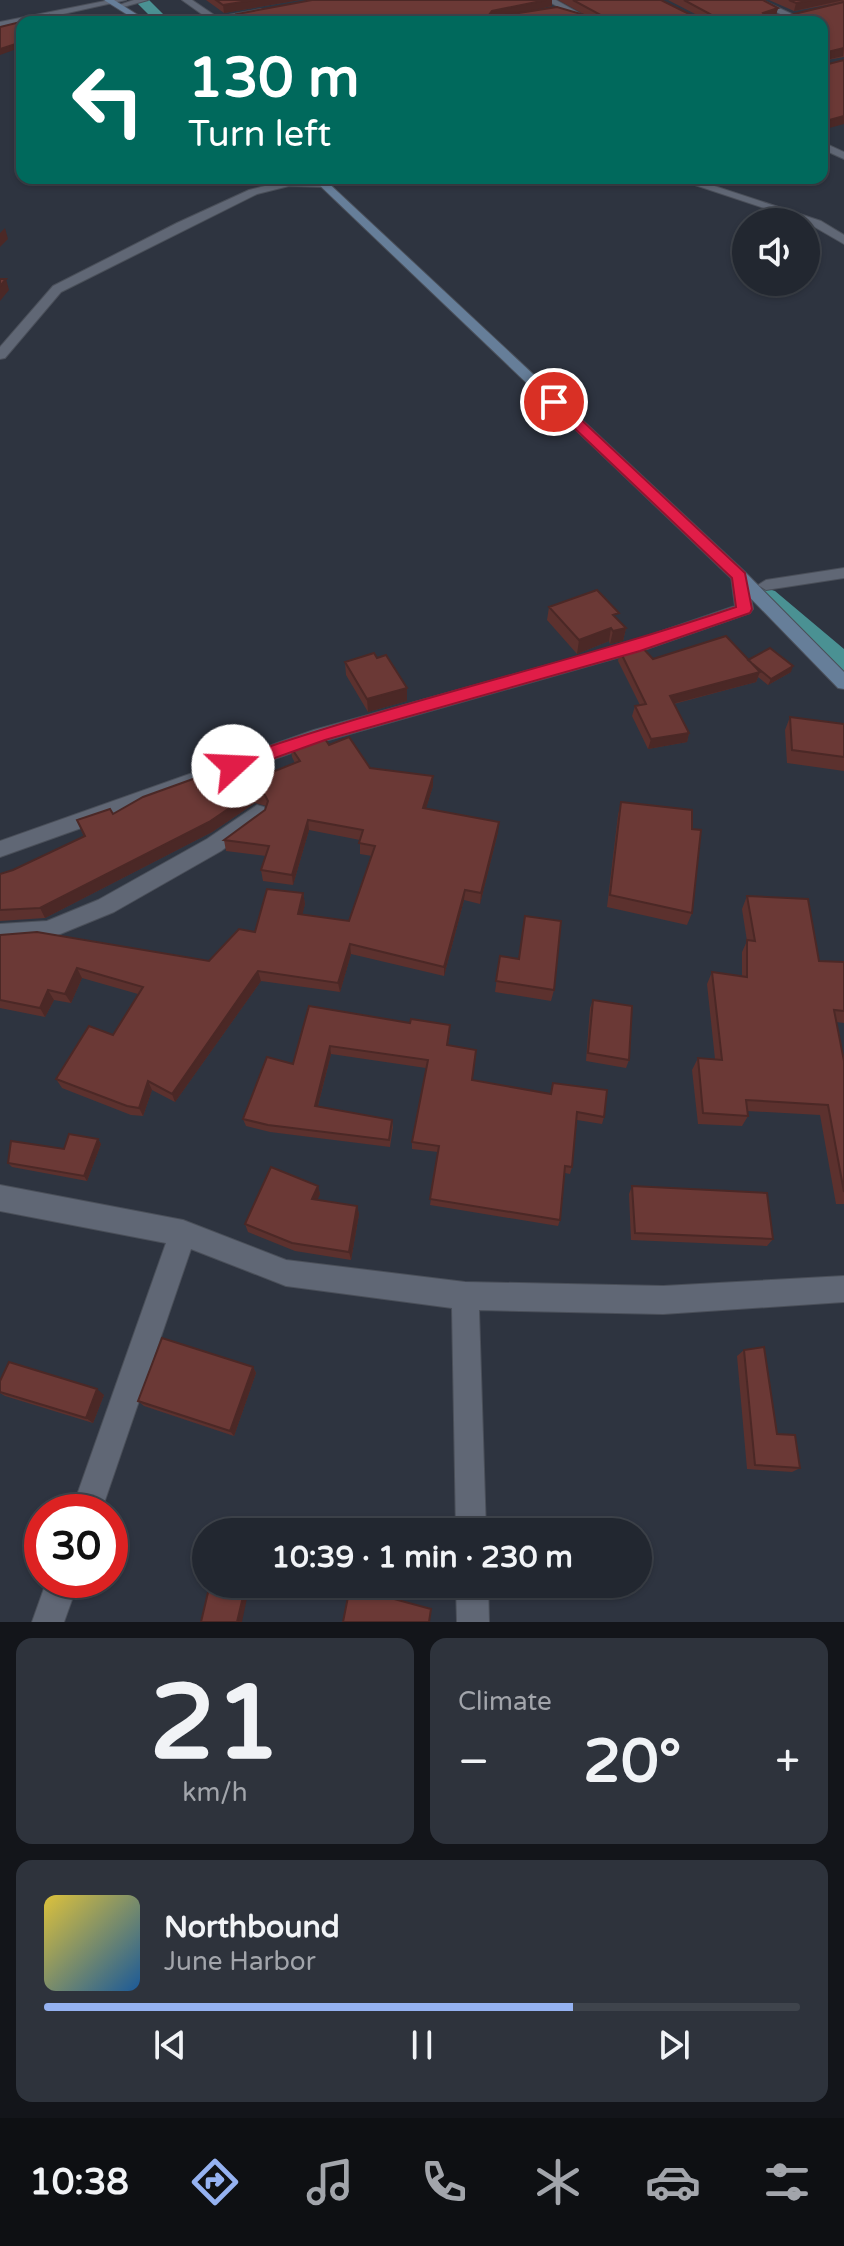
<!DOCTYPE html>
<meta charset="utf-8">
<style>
body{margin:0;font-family:"Varela Round",sans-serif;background:#2e333c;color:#f1f3f6;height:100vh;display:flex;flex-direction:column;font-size:30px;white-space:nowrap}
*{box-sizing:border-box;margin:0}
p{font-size:26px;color:#a2a5ab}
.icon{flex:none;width:44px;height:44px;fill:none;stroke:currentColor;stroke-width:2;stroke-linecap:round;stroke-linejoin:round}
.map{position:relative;height:1622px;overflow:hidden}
.drawer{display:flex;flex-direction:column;gap:16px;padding:16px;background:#13151a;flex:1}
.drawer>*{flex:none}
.banner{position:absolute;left:16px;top:16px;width:812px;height:168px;border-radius:16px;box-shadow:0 2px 6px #0004,0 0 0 2px #3f444c;background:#00695c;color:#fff;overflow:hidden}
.fabs{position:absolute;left:732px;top:208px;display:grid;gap:16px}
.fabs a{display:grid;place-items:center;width:88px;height:88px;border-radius:50%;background:#222730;box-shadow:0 2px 6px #0004,0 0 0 2px #3f444c;font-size:40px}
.speed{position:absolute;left:24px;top:1494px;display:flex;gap:16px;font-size:40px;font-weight:700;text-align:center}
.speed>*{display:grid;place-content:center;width:104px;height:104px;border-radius:50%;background:#222730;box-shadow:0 2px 6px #0004,0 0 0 2px #3f444c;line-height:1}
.speed .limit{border:12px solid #d22;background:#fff;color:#111}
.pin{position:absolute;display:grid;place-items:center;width:68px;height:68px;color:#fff;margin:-34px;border:4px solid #fff;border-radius:50%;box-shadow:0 2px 8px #0007}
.me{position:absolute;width:88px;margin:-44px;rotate:70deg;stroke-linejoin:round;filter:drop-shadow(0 0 6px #0008)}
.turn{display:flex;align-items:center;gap:28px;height:168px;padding:0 40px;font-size:36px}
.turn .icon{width:104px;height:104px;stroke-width:2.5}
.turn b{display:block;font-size:56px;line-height:68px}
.big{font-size:60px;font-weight:800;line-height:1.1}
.drawer .card{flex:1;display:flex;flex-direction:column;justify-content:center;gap:12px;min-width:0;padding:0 28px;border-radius:16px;background:#2e333c}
.drawer .dial{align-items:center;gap:0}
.dial b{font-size:104px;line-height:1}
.song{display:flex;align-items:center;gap:24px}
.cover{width:96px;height:96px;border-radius:12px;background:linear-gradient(135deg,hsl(50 70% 55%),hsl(210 70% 35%))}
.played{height:8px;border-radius:4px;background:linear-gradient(90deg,#95b2f1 70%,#3f444c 70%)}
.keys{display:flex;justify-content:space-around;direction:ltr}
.heat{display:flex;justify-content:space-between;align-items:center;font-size:44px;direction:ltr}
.drawer .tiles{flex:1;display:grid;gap:16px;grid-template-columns:1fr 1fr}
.card:last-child{grid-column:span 2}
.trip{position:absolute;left:192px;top:1518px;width:460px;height:80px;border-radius:40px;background:#222730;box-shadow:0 2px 6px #0004,0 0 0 2px #3f444c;font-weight:800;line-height:80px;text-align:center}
.menu{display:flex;height:128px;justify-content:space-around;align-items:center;background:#0e1013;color:#a2a5ab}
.menu .icon{width:56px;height:56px}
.menu .on{color:#95b2f1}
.menu b{font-size:36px;color:#f1f3f6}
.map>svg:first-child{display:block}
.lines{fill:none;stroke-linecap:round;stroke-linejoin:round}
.canal{fill:#4a9193;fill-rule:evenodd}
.street-casing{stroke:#4a4f59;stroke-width:2}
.secondary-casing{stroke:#4a4f59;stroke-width:2}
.street{fill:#606775;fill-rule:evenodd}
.secondary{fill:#667e99;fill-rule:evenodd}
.wall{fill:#5c312e}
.shaded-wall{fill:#4b2826}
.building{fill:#6b3936;stroke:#4b2826;stroke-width:2}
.route{fill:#e11d48;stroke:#92132f;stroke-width:2}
</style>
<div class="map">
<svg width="844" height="1622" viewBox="0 0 844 1622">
<rect width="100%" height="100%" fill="#2e3440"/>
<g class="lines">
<!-- canal -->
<path class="canal" d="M134,0h15l22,22h-15z
M765,588l10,3 69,58v26l-10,-3 -79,-69 -4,-6 4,-6z"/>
<!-- street casing -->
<g class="street-casing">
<path id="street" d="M110,0h16l-126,28v-6z
M134,0h14l-28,8 -4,-2z
M182,0h10l25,17 44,-8 4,3 -52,10z
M546,0h10l39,22h-10z
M751,0h11l36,17 -7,2z
M822,142l22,10v7l-22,-10z
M335,178h20l-32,9 -34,-1 -32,8 -196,98 -56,66 -5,1v-12l53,-61 124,-63 72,-33 40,-10z
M674,178h16l131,43 23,14v9l-38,-22z
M844,568v10l-78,12 -8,-5 8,-5z
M739,571l8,5 6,33 -3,4 -109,38 -316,90 -325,116v-16l314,-111 316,-88 105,-36 -4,-30z
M257,805l7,2 3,6 -3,6 -43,32 -107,61 -66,27 -48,3v-18l47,-3 51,-21 109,-61z
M0,1185l183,35 103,40 179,22 198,4 181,-10v26l-181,12 -184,-4 7,222h-30l-4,-224 -166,-22 -95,-37 -90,263h-30l95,-269 -166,-32z
M47,1580h32l-15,42h-32z
M456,1584h32l1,38h-32z"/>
</g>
<!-- secondary casing -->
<g class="secondary-casing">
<path id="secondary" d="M104,0h10l35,22h-10z
M312,178h11l422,394 99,100v17l-6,-1 -105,-108z"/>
</g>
<!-- street -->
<use href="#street" class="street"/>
<!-- secondary -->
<use href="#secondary" class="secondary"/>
</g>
<!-- wall -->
<path class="wall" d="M206,0h94l-76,13z
M312,0h240v6l-29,6 64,4 -29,-16h103l34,17h6l-33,-17h95l15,8 -2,7 -5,2h11l62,-15 -50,9 -25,-11h75v57l-22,4v-39h-584l-1,-8z
M549,607l68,12 9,9 -3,13 -13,3 -1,-3 -32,13 -30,-34z
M620,651l33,8 95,1 43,12 -23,13 -10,-8 -2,5 -82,22 15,29 -2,9 -39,7 -16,-33 3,-10 5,-1 -22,-44z
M345,662l62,39 -39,11 -22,-37z
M790,717l54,7v47l-57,-8 -2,-33z
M329,745l41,23 63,8v10l-7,22 72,24 -18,72 -16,-4 -20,76 -93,-22 -11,38 -79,-11 -86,121 -23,-12 -9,26 -12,-1 -69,-27 -6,-9 57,-44 25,-41 -56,-16 -11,25 -17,-3 -9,17 -45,-9v-73l209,26 46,-29 48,-39 2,11 -3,10 47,7 23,-65 -12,-2v-14l-51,-10 -16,55 -30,-4 -2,-11 5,-14 -40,-5 -2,-11 41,-30 1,-4 -11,-3 -43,29 -167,86 -45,3v-47l13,-4 71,-33 -7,-17 36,-6 108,-24 19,-5 55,-22 -3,-6 -2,-11z
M621,802l71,111 -5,12 -80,-18 11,-92z
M747,896l72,65 25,1v61l-8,-1 8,39v143h-8l-16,-89 -73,-4 1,5 -6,10 -44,-2 -6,-54 6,-12 17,1 -8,-75 5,-12 30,4v-24l5,-11 -5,-32z
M500,956l19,3 35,31 -3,11 -56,-9z
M593,1000l36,60 -3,8 -40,-7 4,-53z
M309,1006l141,27 -2,12 24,35 78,14 3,-11 51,34 -2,7 -25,-4 -5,47 -2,7 -5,-1 -5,47 -2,6 -128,-21 8,-53 -26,-3v-7l14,-74 -95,-14 -13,52 74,14 1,7 -3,20 -120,-15 -24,-6 -3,-7 50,-55z
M98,1139l3,5 -14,37 -75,-14 -4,-4z
M318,1186l2,8 -3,6 40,6 2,8 -8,46 -56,-9 -47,-19 -3,-8z
M632,1186l141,53 -6,7 -136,-6 -2,-46z
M744,1350l33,84 23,34 -8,4 -45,-3 -10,-113z
M253,1367l3,6 -22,63 -90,-30 -6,-5z
M0,1381l104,14 -11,28 -88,-27 -5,-3z"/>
<!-- shaded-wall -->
<path class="shaded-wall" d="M254,0h46l-76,13 -1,-8z
M546,0h6v6l-61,13 -2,-4 3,-4z
M812,0h32l-50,11 2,-8z
M778,8l-2,7 -15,5 2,-7z
M22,42v5l-22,8v-6z
M844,48l-1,8 -21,5 1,-8z
M844,116v8l-22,6v-8z
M5,228l3,11 -8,8v-14z
M6,279l3,11 -9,11v-15z
M611,628l-2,13 -32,13 2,-14z
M626,628l-3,13 -13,3 3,-13z
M793,666l-2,6 -23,13 3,-6z
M760,672l-4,10 -88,23 2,-9z
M407,688v13l-39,11 -1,-13z
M689,733l-2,9 -39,7 3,-10z
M433,776v10l-10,32v-10z
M253,792l2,11 -43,29 -167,86 -5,-10z
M308,820l1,10 -16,55 -1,-10z
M499,822l-1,10 -18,72 1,-11z
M465,890l-1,10 -20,76v-9z
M303,893l2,11 -5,20 -2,-10z
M350,944l1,10 -11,38 -2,-9z
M77,968l5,10 -11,25 -6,-9z
M258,971l3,10 -86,121 -3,-8z
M48,990l6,10 -9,17 -5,-9z
M330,1046l1,8 -15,59 -1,-7z
M148,1081l4,9 -9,26 -4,-8z
M98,1139l3,5 -14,37 -3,-5z
M318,1186l2,8 -6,14 -2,-9z
M357,1206l2,8 -8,46 -2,-8z
M253,1367l3,6 -22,63 -4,-5z
M97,1389l7,6 -11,28 -7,-5z
M246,1584h4l-8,38h-5z"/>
<!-- building -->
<path class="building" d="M216,0h38l-31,5z
M312,0h234l-54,11 -3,4 4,2 64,-10 34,10 8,-3 -26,-14h88l34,17h12l3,-3 -26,-14h79l15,8 -15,5 3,4h16l62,-15v46l-21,5 -1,5v-36h-574l-11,-8z
M789,0h23l-16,3z
M49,15l2,7h-29v20l-22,7v-22z
M844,60v56l-22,6v-59l3,2z
M0,279h6l-6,7z
M597,590l22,23 -6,2 13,13 -13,3 -2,-3 -32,12 -30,-33z
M726,636l34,36 -90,24 19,37 -38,6 -16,-33 11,-2 -26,-53 20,-6 13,14z
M770,648l23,18 -22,13 -23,-19z
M374,653l3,5 9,-3 21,33 -40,11 -22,-37z
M790,717l54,7v33l-52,-7z
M322,734l7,11 20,-8 21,31 63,8 -10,32 76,14 -18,71 -16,-3 -21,77 -94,-23 -12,39 -80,-12 -86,123 -24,-13 -9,27 -12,-2 -71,-27 33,-53 24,9 30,-48 -66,-19 -12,26 -17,-4 -8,18 -40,-8v-65l37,-3 172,29 30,-32 16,3 12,-43 36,4 -5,21 51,7 26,-75 -16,-3 4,-13 -55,-10 -16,55 -31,-5 8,-24 -45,-6 41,-30 3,-9 -3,-6 -12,-3 -44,30 -169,86 -40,2v-36l13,-4 72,-34 -8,-16 33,-11 3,5 30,-17 64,-23 14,16 16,-9 3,4 60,-24 -10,-15z
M621,802l71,8v19l9,1 -9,83 -82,-18z
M747,896l61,3 11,62 25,1v49l-10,-1 10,51v131l-16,-87 -82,-5 2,16 -45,-3 -5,-55 24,2 -10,-88 35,5v-37l8,1z
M525,916l36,5 -7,69 -58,-9 4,-25 19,3z
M593,1000l39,6 -3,54 -41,-7z
M309,1006l101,17 1,-4 39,6 -3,20 29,5 -4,30 79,14 2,-11 54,7 -3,27 -27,-5 -5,55 -7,-1 -5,54 -130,-21 9,-53 -27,-4 16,-82 -98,-14 -15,60 77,14 -3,20 -121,-15 -25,-6 24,-62 26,7z
M69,1134l29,5 -14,37 -76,-13 3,-22 53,8z
M271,1167l47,19 -6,13 45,7 -8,46 -57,-9 -47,-19z
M632,1186l135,7 6,46 -138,-6z
M162,1338l91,29 -23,64 -92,-30z
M764,1347l13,87 18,1 5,33 -45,-3 -11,-115z
M9,1362l88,27 -11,29 -86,-26v-11z
M210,1584h36l-9,38h-36z
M350,1587l81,22 -2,13h-86z"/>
<!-- route -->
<path class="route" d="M550,399h9l186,174 7,36 -2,4 -110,38 -315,89 -92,33 -6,-2 -2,-5 2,-5c167,-59 341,-97 509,-154l-4,-29 -182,-173z"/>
</svg>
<div class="fabs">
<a><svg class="icon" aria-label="sound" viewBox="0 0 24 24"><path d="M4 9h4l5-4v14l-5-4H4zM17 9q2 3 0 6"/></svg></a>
</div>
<div class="speed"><div class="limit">30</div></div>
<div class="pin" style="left:554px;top:402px;background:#d93025"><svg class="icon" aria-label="arrive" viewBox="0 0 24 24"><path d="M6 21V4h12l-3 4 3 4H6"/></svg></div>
<svg class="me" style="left:233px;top:766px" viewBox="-20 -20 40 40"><circle r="19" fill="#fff"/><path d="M0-13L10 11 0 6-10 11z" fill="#e11d48"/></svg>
<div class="trip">10:39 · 1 min · 230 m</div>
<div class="banner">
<div class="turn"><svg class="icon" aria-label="left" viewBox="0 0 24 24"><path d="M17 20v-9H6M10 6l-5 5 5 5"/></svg><div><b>130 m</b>Turn left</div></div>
</div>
</div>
<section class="drawer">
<div class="tiles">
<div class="card dial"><b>21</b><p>km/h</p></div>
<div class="card"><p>Climate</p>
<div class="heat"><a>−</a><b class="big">20°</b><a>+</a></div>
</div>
<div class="card">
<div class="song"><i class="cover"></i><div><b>Northbound</b><p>June Harbor</p></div></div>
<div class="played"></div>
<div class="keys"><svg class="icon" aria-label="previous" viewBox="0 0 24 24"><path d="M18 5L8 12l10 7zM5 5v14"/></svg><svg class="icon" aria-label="pause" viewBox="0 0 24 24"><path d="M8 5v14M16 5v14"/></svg><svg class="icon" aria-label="next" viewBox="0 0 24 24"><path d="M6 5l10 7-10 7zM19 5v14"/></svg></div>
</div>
</div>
</section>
<nav class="menu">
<b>10:38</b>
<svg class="icon on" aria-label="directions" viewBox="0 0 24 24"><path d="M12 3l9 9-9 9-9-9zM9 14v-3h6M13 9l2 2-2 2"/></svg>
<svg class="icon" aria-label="music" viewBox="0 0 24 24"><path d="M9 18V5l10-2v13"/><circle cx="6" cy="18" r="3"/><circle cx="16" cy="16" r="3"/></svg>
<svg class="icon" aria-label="phone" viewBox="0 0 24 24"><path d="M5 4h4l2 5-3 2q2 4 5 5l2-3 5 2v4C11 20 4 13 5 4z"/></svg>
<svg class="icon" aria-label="climate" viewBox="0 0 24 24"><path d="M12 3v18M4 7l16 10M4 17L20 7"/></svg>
<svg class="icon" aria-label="car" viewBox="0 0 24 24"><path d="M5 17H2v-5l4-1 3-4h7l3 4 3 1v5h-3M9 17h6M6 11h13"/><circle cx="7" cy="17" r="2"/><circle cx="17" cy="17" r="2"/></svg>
<svg class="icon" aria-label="filters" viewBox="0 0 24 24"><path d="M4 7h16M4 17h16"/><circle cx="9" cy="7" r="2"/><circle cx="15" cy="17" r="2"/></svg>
</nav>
